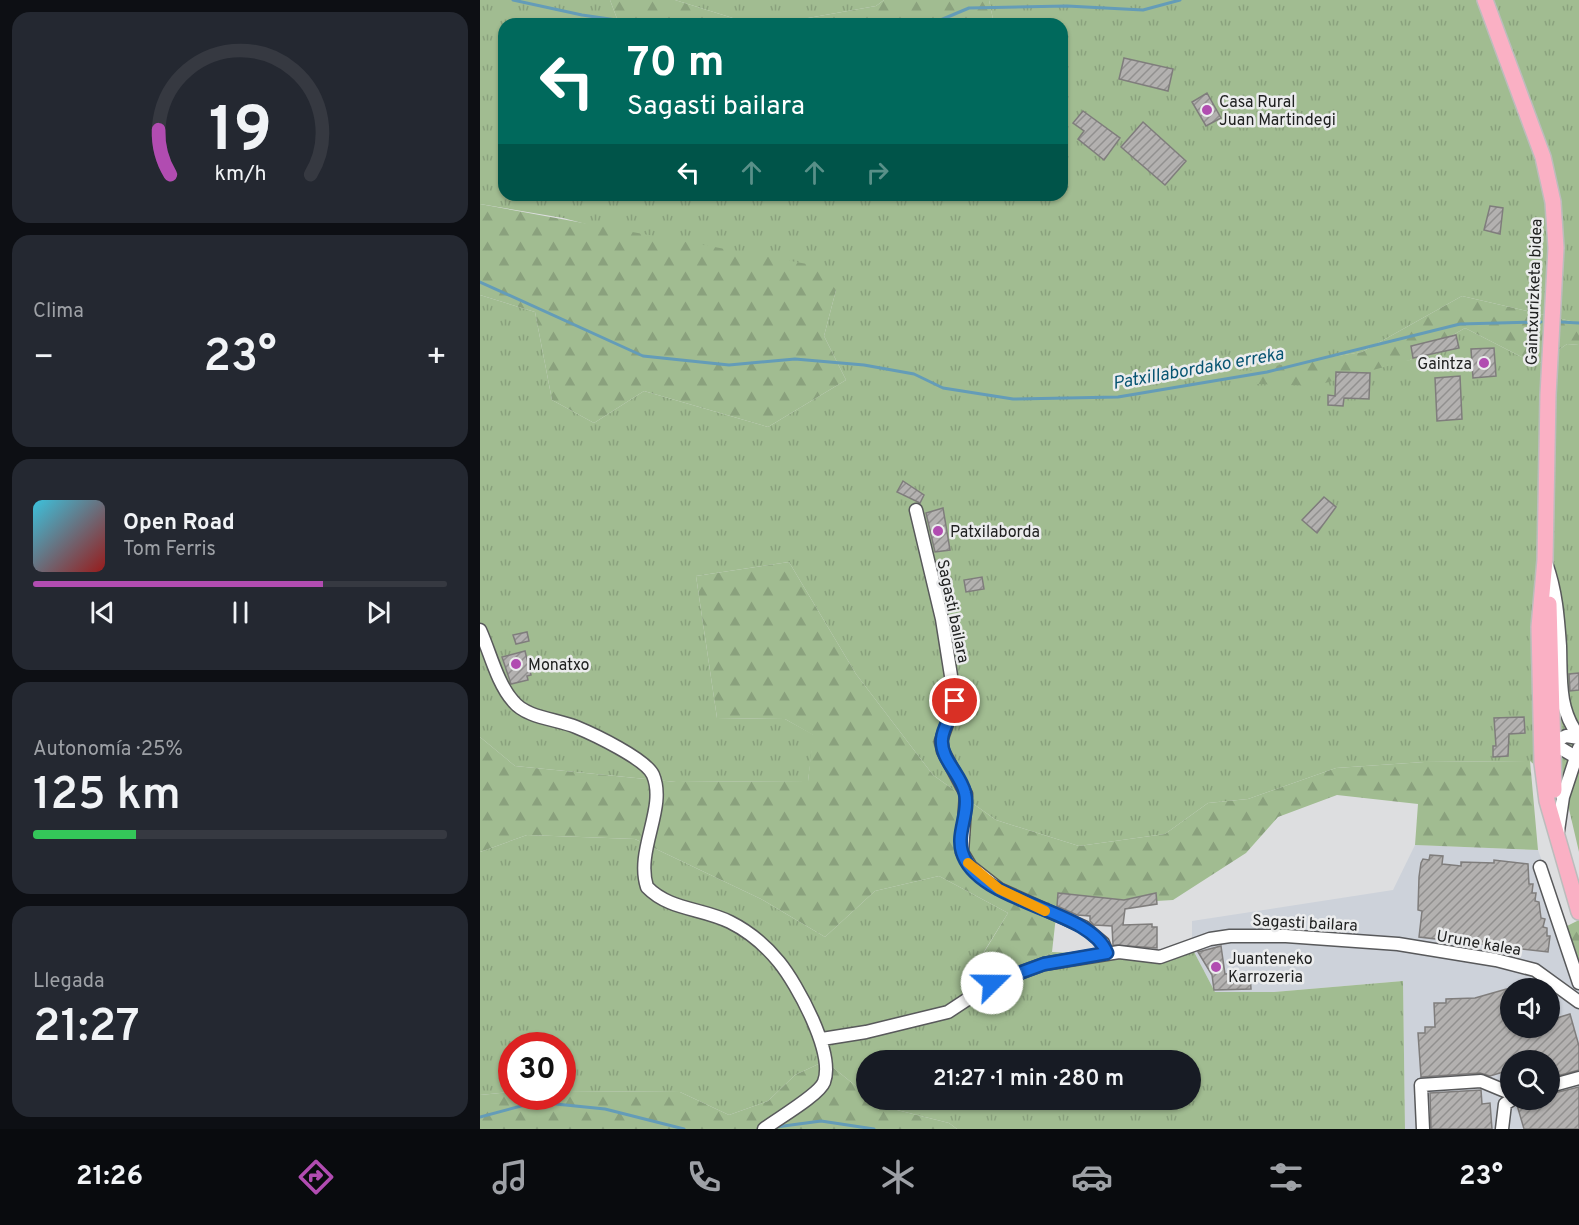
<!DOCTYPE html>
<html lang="es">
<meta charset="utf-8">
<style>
body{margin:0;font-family:Overpass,sans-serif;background:#242831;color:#f1f3f6;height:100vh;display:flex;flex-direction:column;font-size:22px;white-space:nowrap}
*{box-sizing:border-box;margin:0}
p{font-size:20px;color:#9ea1a6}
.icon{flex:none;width:33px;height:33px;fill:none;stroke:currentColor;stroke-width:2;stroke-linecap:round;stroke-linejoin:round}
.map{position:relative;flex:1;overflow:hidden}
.drawer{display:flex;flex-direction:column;gap:12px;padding:12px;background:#0d0f14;width:480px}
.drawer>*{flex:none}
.top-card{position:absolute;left:18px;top:18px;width:570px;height:183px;border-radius:18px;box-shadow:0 2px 4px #0004;background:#00695c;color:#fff;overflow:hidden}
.buttons{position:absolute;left:1020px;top:978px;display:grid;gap:12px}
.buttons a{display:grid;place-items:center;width:60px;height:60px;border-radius:50%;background:#171b24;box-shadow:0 2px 4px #0004;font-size:30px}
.speed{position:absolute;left:18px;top:1032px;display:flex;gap:12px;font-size:30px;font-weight:700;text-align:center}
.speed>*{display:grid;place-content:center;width:78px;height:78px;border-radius:50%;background:#171b24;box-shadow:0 2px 4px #0004;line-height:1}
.speed .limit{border:9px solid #d22;background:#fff;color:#111}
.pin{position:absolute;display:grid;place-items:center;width:51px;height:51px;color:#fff;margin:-26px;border:3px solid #fff;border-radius:50%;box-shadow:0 2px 6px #0007}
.me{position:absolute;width:66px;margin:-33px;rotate:68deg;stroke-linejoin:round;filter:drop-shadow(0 0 4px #0008)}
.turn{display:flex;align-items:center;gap:21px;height:126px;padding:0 30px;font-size:27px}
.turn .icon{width:78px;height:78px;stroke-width:2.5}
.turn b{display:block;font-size:42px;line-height:51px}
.lanes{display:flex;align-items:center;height:57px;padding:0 30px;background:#0003;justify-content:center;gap:30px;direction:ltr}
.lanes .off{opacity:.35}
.big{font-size:45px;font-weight:600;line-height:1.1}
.drawer .tile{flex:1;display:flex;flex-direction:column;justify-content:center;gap:9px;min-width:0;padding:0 21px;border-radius:18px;background:#242831}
.drawer .dial{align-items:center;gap:0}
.dial svg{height:156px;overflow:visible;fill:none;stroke:#363941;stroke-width:7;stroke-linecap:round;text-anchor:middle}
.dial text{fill:#f1f3f6;stroke:none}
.song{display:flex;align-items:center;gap:18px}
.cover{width:72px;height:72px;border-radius:9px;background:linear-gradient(135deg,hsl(190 70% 55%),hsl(0 70% 35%))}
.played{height:6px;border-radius:3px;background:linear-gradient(90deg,#b14cb1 70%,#363941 70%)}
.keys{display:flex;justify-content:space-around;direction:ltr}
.heat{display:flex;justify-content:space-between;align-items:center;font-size:33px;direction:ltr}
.charge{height:9px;border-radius:4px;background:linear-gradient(90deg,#34c759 25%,#363941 0)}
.trip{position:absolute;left:376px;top:1050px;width:345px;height:60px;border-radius:30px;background:#171b24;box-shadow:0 2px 4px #0004;font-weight:600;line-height:60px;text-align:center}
.tab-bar{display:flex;height:96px;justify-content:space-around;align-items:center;background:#090b0e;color:#9ea1a6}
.tab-bar .icon{width:42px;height:42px}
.tab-bar .selected{color:#b14cb1}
.tab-bar b{font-size:27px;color:#f1f3f6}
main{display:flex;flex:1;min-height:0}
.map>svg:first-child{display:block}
.built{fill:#cdd2da;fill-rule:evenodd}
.grass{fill:url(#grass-tufts)}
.forest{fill:url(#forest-firs)}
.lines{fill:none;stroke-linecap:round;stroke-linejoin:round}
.stream{stroke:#649cb8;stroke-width:3}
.building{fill:url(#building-hatch);stroke:#7f7d7c;stroke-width:1.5}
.minor-casing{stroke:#58595b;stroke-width:15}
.major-casing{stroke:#bcbcbc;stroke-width:18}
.minor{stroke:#fff;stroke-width:12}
.major{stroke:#fab0c4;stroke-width:15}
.route-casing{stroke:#114b97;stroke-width:15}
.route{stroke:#1a73e8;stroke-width:10}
.slow{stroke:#f59e0b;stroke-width:10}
.poi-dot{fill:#b14cb1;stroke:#ebeced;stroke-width:2}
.labels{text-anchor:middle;stroke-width:5;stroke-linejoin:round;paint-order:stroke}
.poi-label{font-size:16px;fill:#202121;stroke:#ebeced;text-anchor:start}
.street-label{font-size:16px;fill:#202121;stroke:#ebeced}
.water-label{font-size:18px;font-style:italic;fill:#085572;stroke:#ebeced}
</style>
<main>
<section class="drawer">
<div class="tile dial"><svg viewBox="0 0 100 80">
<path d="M14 69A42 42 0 1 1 86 69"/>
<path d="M14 69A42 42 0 0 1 8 46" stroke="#b14cb1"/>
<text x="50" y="56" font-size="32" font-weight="700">19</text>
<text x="50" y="72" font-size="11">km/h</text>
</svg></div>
<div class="tile"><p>Clima</p>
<div class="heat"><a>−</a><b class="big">23°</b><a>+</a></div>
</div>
<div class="tile">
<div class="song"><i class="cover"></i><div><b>Open Road</b><p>Tom Ferris</p></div></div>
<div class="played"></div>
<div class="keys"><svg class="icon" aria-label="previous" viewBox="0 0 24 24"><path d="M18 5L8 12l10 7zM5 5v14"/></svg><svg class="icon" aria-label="pause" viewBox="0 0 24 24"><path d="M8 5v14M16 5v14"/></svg><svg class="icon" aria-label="next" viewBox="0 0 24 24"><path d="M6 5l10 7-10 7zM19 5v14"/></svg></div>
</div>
<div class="tile"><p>Autonomía · 25%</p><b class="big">125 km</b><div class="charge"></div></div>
<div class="tile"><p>Llegada</p><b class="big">21:27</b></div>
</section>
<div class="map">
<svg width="1099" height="1129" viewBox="0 0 1099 1129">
<defs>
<pattern id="grass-tufts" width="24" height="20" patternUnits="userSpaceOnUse" patternTransform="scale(1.5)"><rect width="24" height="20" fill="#a1bc91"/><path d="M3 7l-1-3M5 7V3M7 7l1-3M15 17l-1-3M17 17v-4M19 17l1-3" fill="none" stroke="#8aa17d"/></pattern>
<pattern id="forest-firs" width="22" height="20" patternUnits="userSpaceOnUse" patternTransform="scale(1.5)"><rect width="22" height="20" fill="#a1bc91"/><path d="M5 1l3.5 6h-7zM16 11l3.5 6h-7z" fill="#8aa17d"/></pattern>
<pattern id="building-hatch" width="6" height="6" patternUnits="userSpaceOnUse" patternTransform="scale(1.5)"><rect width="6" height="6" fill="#b3b1b0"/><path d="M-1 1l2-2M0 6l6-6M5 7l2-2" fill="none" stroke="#91908f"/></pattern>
</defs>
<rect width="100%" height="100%" fill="#dddee0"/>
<!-- built -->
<path class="built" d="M935,845l123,5 41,115v164h-174l-2,-148 -129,11h-59l-23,-44v-27l201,-31zM1030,988h40v40h-40zM1030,1060h40v40h-40z"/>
<!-- grass -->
<path class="grass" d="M0,0h130l9,24h-115v171h558v-171h-68l-5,-24h590v323l-117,-27 -100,56 -111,19 159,-11 55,-32 72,37 30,-21 12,1v507l-14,-60 -35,-31 -106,1 -88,6 -88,31 -40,4 -43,31 -86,12 -83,-26 -63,-45 -77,-101 -67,-112 -93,14 21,142 68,1 29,16 -6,46 -132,1 -161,-16 -35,-29v-442l55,17 17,88 42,23 50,-32 124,36 78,-47 -22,-44 12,-46 -273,-72 -83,-14z
M195,0h209l-8,6 -102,18h-22z
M47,835l108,4 126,60 64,38 50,-46 64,-15 69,37 -36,58 15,21 65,-40 72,3 68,-7 23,44h59l129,-11 2,148h-448l-8,-6 -68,-17 -8,-6h318v-40h-324v35l-42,-34 -30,14 -27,26 -39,14 -49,-23 -117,-1 -1,-45h-50l-1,46 -31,3v-243z"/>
<!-- forest -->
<path class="forest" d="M130,0h65l77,24h-133z
M404,0h105l5,24h-220l102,-18z
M0,204l338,62 18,24 -12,46 22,44 -78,47 -124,-36 -50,32 -42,-23 -17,-88 -55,-17z
M982,296l117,27v22l-12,-1 -30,21 -72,-37 -55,32 -96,26 -57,-2 -7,-14 112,-18z
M309,562l67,112 77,101 63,45 83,26 86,-12 43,-31 40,-4 88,-31 88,-6 106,-1 8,89 -123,-5 3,-41 -81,-9 -59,22 -32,36 -73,47 -116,7 -5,45 -65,40 -15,-20 36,-59 -69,-37 -64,15 -50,46 -64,-38 -126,-60 -108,-4 -47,17v-115l35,29 161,16 132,-1 5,-46 -28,-16 -68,-1 -21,-142z
M1099,920v45l-14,-38z
M345,1061l42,34v5h6l8,6 68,17 8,6h-477v-34l31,-3 1,4h50l1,-5 117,1 49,23 39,-14 27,-26z"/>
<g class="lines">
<!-- stream -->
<path class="stream" d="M33,0l69,15 62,9
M451,24l38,-16 98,-2 76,4 37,-10
M0,282l163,74 86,9 66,-6 69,6 50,9 29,14 70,11 105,-2 149,-25 193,-48 81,-2
M1081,322l18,1
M0,1117l56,-15 69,7 79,20
M296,1127l45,-6 53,8"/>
</g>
<!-- building -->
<path class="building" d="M644,58l49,11 -5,22 -49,-12z
M727,93l14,25 -15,8 -14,-24z
M603,111l37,27 -16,22 -26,-21 6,-8 -11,-8z
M663,122l43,39 -21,24 -44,-38z
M1010,206l13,2 -3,26 -16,-4z
M976,335l3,13 -46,10 -2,-12z
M1014,348l2,28 -23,2 -2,-29z
M856,372l34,1 -1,26 -25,-1 -1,8 -15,-1v-10l7,1z
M980,376l2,43 -25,2 -2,-43z
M423,481l21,14 -4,8 -23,-11z
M844,497l12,10 -19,26 -15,-13z
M463,508l7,42 -15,2 -9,-39z
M502,577l2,12 -18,3 -2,-12z
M47,632l2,9 -13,3 -3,-9z
M45,651l6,24 -4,1 1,4 -17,4 -9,-27z
M1099,673v17l-9,1 -1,-17z
M1044,717l1,16 -16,1 -1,22 -15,1v-11h3l-2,-28z
M950,855l13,1 -1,8 19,2v-4l33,1v-3l34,4 1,20h4l-1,9h4l-1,8 4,1 2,16 4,1 -2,8 4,1v8h3l-2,16 -129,-15 3,-26 -4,-1 1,-33 2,-14 2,-4 6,1z
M578,893l66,7 32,-7 1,11 -32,5 -2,16 29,-1v3h5v21l-44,-3 -1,-19 -18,-1 -4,-4v-5l-13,-1 -20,-9z
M741,946l4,28 25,-1 1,16 -37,1 -2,-15 -14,-23z
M1030,988v40h40v-8l20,-6 9,32v24l-29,8v-18h-40v10l-20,6 -10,-3 -59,4 -3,-44h7v-6h10l-1,-24h12v-4l29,-1z
M1099,1087v42h-55l-7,-24 2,-5h31v-6z
M1001,1090l1,14 8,-1 2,26h-61l-1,-36z"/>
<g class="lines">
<!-- minor casing -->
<g class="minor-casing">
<path id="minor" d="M436,510l26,109 13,82 -14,40 2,10 23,43 -4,58 9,15 28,22 85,38 19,16 4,10
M1066,563c10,27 12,55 14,83 1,32 -2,64 19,90
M0,630c10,22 17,53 33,71 13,17 44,18 63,26 17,7 70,32 77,48 14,33 -18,75 -6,112 22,23 55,21 83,35 18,9 36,24 49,40 18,22 56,91 45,120 -5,13 -47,37 -60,47
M1099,738l-13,-2 -14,7 27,16
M1078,831l5,-34 16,-49
M1060,867l39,116
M342,1039l44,-7 82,-20 44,-29 52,-19 75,-12 41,5 50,-18 20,-3h56l112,8 98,16 39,10 44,32
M1070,1086l29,-8
M943,1129l-2,-44 60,-4 29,12
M1022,1129l3,-25 6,-4"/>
</g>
<!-- major casing -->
<g class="major-casing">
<path id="major" d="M1005,0l58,157 10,45 3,46 -8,147 -3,165 -6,67 3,136 5,38 32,111
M1069,604l5,186"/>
</g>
<!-- minor -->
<use href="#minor" class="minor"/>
<!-- major -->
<use href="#major" class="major"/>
</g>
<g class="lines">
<!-- route casing -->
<g class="route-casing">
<path id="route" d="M475,701c-1,14 -12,24 -13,38 -2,20 19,35 23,54 5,19 -9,40 -3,59 15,52 128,56 145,101l-63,11 -52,19"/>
</g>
<!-- route -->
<use href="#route" class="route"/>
<!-- slow -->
<path class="slow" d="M488,863l31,26 46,22"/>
</g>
<!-- markers -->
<g class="poi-dot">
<circle cx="727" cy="110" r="6"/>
<circle cx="1004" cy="363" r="6"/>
<circle cx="458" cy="531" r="6"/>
<circle cx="36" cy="664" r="6"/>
<circle cx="736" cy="967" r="6"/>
</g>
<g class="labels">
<!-- poi labels -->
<g class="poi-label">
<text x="739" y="107">Casa Rural<tspan x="739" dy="18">Juan Martindegi</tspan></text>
<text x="992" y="369" text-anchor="end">Gaintza</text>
<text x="470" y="537">Patxilaborda</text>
<text x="48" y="670">Monatxo</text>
<text x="748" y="964">Juanteneko<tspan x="748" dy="18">Karrozeria</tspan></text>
</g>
<!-- street labels -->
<g class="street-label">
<text transform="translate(1053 292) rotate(-88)" y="6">Gaintxurizketa bidea</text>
<text transform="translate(474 611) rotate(78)" y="6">Sagasti bailara</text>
<text transform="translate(825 922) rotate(3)" y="6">Sagasti bailara</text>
<text transform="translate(999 942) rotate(10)" y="6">Urune kalea</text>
</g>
<!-- water labels -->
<g class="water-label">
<text transform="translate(718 368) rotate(-10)" y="6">Patxillabordako erreka</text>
</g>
</g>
</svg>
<div class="buttons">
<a><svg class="icon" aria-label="sound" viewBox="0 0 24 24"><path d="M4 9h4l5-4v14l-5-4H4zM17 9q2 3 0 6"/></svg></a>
<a><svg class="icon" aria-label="search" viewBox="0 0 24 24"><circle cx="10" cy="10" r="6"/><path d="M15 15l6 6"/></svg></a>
</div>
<div class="speed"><div class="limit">30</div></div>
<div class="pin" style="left:475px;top:701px;background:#d93025"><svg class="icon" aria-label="arrive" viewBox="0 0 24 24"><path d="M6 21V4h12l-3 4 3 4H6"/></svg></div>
<svg class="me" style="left:512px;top:983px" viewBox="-20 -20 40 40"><circle r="19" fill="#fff"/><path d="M0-13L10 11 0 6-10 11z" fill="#1a73e8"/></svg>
<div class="trip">21:27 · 1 min · 280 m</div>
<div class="top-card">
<div class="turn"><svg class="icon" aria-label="left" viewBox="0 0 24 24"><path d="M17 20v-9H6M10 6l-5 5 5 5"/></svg><div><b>70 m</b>Sagasti bailara</div></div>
<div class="lanes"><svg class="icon" aria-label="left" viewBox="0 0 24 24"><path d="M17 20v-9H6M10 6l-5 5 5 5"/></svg><svg class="icon off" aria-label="ahead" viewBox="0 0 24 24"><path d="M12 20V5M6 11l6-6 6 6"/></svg><svg class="icon off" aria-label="ahead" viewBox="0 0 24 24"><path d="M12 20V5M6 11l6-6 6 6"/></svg><svg class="icon off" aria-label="right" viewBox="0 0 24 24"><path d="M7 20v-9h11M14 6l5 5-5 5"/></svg></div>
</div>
</div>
</main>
<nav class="tab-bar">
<b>21:26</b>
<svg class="icon selected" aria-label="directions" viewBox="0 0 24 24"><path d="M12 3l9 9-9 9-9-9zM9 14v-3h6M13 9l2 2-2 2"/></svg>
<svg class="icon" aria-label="music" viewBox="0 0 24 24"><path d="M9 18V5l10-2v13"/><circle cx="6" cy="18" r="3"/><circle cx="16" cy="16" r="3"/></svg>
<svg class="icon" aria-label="phone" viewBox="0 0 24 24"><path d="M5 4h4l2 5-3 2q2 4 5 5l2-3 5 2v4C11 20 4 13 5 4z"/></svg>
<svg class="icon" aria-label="climate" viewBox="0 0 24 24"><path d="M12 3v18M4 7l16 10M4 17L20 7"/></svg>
<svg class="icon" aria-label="car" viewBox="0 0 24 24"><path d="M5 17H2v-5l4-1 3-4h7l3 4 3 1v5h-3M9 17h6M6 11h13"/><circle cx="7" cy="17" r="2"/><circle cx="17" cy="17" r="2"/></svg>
<svg class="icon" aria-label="filters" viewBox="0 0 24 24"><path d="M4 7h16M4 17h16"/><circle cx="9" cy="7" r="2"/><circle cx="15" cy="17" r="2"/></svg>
<b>23°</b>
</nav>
